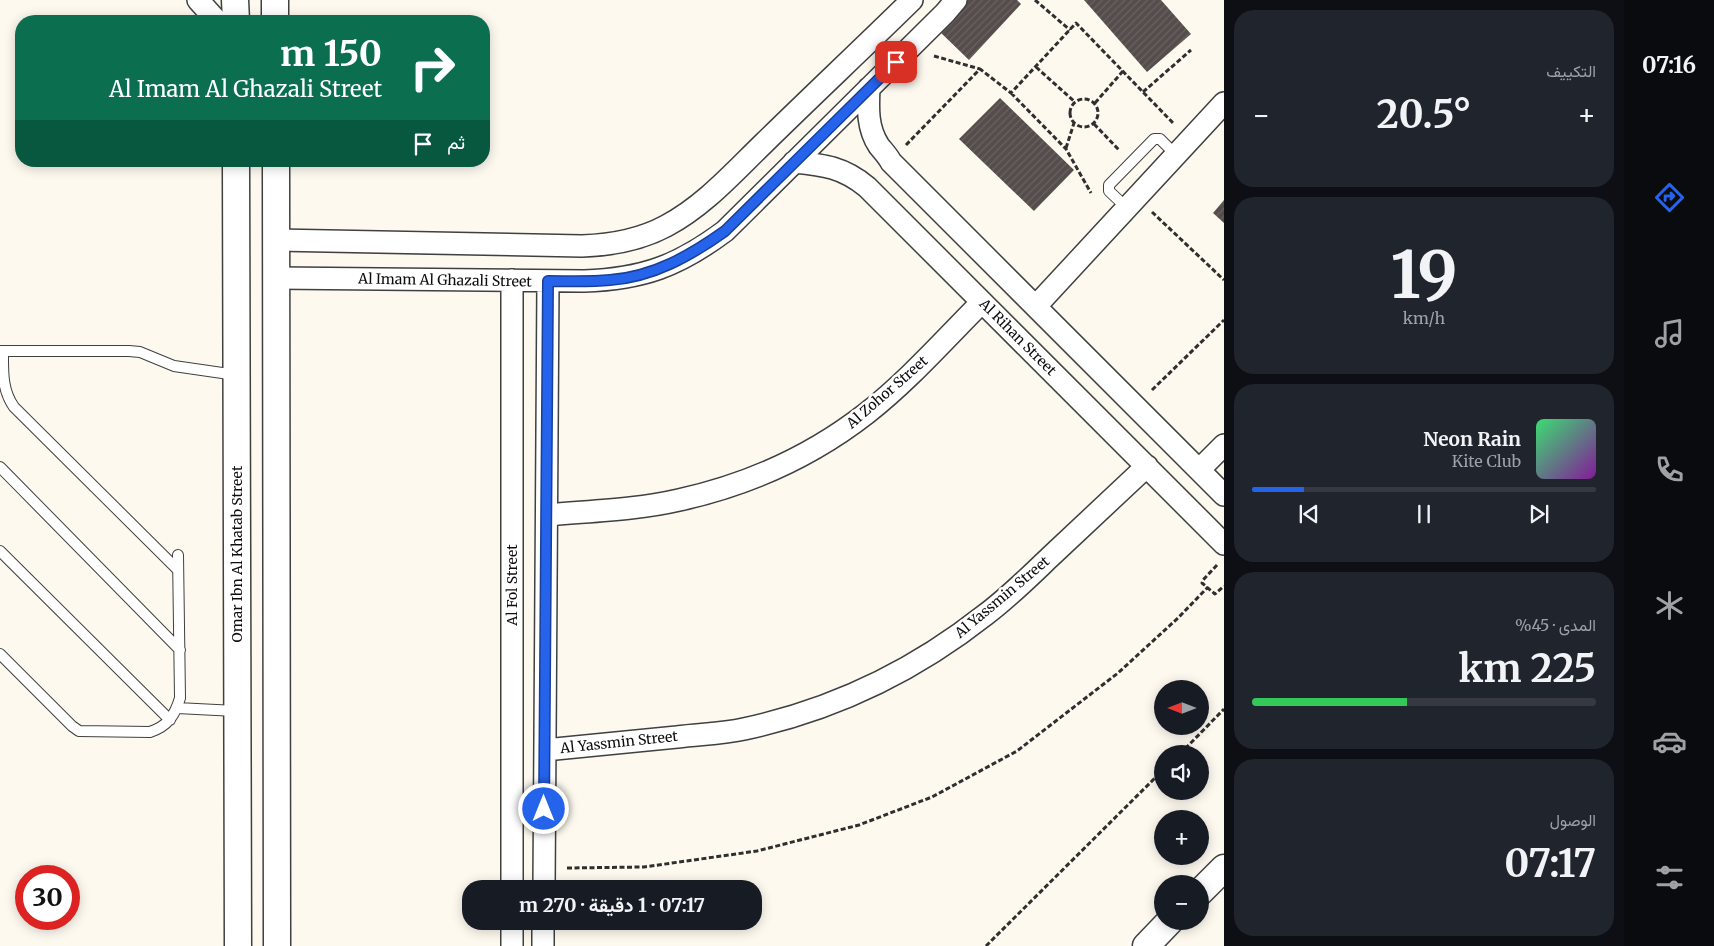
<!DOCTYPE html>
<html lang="ar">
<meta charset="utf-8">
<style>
body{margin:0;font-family:Merriweather,Vazirmatn,serif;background:#20242c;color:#f1f3f6;direction:rtl;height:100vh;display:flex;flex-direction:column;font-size:19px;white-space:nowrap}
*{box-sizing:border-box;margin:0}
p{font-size:16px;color:#9ea1a6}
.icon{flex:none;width:28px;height:28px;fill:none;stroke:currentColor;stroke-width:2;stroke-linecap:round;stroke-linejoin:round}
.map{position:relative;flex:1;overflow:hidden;direction:ltr}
.details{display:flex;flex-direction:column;gap:10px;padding:10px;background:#0d0f14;width:400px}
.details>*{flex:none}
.banner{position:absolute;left:15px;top:15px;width:475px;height:152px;border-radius:20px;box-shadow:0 2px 12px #0003;direction:rtl;background:#0b6e4f;color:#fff;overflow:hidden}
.needle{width:32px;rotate:270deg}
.controls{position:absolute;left:1154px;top:680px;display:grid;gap:10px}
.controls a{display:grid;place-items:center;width:55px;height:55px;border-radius:50%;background:#171b24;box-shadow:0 2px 12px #0003;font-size:25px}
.speed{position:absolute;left:15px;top:865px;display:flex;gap:10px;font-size:25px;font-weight:700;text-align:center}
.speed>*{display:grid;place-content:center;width:65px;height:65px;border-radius:50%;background:#171b24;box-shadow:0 2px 12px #0003;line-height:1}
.speed .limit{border:8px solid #d22;background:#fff;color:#111}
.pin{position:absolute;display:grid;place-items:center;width:42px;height:42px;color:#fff;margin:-21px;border-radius:10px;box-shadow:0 2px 8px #0006}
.me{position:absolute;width:55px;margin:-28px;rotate:0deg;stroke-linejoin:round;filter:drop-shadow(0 0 4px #0008)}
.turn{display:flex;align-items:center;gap:18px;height:105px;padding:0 25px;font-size:22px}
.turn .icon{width:65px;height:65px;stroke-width:2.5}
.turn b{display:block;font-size:35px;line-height:42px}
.then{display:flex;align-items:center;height:48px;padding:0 25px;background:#0003;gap:10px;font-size:19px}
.big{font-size:38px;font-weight:700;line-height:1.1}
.details .card{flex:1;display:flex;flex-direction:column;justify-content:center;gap:8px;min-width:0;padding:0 18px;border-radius:20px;background:#20242c}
.details .dial{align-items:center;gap:0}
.dial b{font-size:65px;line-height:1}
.song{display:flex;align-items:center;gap:15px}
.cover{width:60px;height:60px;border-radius:8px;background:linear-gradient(135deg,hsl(140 70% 55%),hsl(290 70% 35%))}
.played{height:5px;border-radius:2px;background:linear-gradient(90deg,#2563eb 15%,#363941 15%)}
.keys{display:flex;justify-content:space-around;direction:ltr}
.heat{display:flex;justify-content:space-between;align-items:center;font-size:28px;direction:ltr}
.charge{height:8px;border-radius:4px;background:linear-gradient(90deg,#34c759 45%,#363941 0)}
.trip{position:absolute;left:462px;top:880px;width:300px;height:50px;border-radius:20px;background:#171b24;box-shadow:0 2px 12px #0003;font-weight:700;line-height:50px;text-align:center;direction:rtl}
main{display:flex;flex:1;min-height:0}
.tab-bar{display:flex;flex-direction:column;width:90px;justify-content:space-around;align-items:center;background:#090b0e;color:#9ea1a6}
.tab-bar .icon{width:35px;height:35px}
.tab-bar .current{color:#2563eb}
.tab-bar b{font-size:22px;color:#f1f3f6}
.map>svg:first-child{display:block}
.building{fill:url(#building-hatch)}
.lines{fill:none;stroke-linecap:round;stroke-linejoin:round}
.service-casing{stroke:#404040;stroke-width:12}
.minor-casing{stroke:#404040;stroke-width:24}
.tertiary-casing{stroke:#404040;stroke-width:29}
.path{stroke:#2f2f2f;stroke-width:3;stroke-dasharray:5 2.5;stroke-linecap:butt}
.service{stroke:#fff;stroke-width:10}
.minor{stroke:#fff;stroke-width:21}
.tertiary{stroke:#fff;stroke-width:26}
.route-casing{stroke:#184099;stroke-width:12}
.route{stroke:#2563eb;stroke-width:9}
.labels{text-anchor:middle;stroke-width:5;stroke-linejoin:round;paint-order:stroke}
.street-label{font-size:14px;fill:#0d0d0d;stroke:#fff}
</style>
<main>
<nav class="tab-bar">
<b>07:16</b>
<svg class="icon current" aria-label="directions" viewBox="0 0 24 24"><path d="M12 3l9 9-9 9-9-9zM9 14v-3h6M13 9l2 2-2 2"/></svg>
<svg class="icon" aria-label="music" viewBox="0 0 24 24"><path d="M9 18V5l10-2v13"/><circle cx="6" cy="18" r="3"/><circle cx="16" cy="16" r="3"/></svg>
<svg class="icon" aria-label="phone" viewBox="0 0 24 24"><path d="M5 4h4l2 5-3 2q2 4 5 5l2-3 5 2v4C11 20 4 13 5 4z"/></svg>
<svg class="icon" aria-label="climate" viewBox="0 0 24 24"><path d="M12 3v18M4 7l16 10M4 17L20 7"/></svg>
<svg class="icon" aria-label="car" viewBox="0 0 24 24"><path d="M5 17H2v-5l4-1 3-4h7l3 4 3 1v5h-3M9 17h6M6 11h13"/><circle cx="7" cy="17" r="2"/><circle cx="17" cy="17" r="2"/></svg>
<svg class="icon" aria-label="filters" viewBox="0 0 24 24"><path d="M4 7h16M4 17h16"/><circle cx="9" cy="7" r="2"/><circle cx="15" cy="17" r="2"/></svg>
</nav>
<section class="details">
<div class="card"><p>التكييف</p>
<div class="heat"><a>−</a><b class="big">20.5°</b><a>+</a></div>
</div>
<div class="card dial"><b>19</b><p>km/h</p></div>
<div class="card">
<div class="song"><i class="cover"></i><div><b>Neon Rain</b><p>Kite Club</p></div></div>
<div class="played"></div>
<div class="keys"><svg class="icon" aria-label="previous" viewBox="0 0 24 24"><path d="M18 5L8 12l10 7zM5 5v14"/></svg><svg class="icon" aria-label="pause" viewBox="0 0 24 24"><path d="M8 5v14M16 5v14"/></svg><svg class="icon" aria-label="next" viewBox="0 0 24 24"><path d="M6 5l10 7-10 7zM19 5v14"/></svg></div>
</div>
<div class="card"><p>المدى · 45%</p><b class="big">225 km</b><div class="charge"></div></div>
<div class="card"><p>الوصول</p><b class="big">07:17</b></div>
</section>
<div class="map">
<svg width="1224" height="946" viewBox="0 0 1224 946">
<defs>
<pattern id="building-hatch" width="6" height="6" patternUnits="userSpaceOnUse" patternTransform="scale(1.25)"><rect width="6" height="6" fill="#554d4b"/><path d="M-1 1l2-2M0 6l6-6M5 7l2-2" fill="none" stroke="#686260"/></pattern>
</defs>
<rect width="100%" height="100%" fill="#fdf9ef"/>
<!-- building -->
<path class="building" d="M968,0h49l4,4 -52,56 -30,-29z
M1084,0h77l30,34 -44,38z
M1000,98l74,72 -40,41 -75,-72z
M1224,200v23l-11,-10z"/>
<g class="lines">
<!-- service casing -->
<g class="service-casing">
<path id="service" d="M1128,209l-19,-18v-6l45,-46h6l16,16
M0,351h129l11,1 34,14 62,9
M3,351c0,21 -1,39 11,56l164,163
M0,467l180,183
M0,551l170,169
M0,654l72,72 7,5 71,1c18,-6 25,-17 30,-34l-2,-143
M177,708l59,3"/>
</g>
<!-- minor casing -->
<g class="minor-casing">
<path id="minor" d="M198,0l19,21
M869,88c-1,20 -2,40 10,58 4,5 9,10 12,16l333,333
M794,162c30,3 49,5 73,25l357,357
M276,240l306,6c30,-1 58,-6 84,-20 38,-20 68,-54 98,-83 49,-48 99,-95 148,-143
M276,278l308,3c59,-2 94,-15 141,-50l220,-218 11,-13
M512,280v609
M1036,306l188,-203
M1199,470l25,-25
M547,515c43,-4 89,-5 132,-15 68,-15 133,-44 188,-87 42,-33 78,-74 115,-111
M545,750c44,-4 88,-9 132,-13 22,-3 45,-3 67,-8 89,-19 170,-58 241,-114 23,-17 44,-38 65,-58 32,-30 64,-60 97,-91
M544,889l4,-608
M512,921v25
M543,946v-25"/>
</g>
<!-- tertiary casing -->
<g class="tertiary-casing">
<path id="tertiary" d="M235,0l1,21
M275,0v21
M236,161l2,785
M276,161l1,785
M1200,892l24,-24
M1146,946l24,-25"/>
</g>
<!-- path -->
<path class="path" d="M1035,0l35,30
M934,56l46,13
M1036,67l39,35
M1143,92l48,-42
M1011,93l55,56 25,44
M1070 113a14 14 0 1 1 28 0a14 14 0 1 1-28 0Z
M1095,103l28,-32
M1094,124l26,27
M906,145l74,-76 31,24 65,-70 98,101
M1066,148l8,-25
M1152,212l72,68
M1152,390l72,-70
M1217,565l-14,15 -1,3 13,11 9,-8
M1180,754l44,-45
M567,868l77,-1 113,-16 102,-26 73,-28 85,-46 101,-78 60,-55 30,-31
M986,946l176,-175"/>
<!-- service -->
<use href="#service" class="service"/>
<!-- minor -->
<use href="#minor" class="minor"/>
<!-- tertiary -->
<use href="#tertiary" class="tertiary"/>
</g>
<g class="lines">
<!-- route casing -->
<g class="route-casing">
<path id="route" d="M544,809l4,-528c21,0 41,1 62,-1 43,-3 80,-24 115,-49l171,-169"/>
</g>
<!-- route -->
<use href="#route" class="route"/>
</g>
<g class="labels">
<!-- street labels -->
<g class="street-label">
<text transform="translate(445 280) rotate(1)" y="5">Al Imam Al Ghazali Street</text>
<text transform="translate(1018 337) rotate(45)" y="5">Al Rihan Street</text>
<text transform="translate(887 392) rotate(-41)" y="5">Al Zohor Street</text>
<text transform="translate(237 554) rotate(-90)" y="5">Omar Ibn Al Khatab Street</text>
<text transform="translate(512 585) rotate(-90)" y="5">Al Fol Street</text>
<text transform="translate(1002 597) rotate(-40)" y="5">Al Yassmin Street</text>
<text transform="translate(619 742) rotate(-6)" y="5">Al Yassmin Street</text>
</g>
</g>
</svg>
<div class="controls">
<a><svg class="needle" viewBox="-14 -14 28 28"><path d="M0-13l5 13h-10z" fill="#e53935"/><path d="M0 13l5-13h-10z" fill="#9ea1a6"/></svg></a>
<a><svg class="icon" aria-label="sound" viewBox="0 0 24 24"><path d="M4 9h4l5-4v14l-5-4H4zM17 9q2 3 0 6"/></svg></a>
<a>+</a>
<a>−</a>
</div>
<div class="speed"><div class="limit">30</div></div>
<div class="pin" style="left:896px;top:62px;background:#d93025"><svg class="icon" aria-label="arrive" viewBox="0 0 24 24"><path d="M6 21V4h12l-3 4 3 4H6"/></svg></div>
<svg class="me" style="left:544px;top:809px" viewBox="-20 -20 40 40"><circle r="17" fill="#2563eb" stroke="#fff" stroke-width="3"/><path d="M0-11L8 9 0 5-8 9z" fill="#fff"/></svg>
<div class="trip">07:17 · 1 دقيقة · 270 m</div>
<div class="banner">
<div class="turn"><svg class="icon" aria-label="right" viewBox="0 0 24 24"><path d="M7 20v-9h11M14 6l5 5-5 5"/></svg><div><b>150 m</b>Al Imam Al Ghazali Street</div></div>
<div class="then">ثم<svg class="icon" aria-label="arrive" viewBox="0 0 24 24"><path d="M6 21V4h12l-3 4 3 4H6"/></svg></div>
</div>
</div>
</main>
